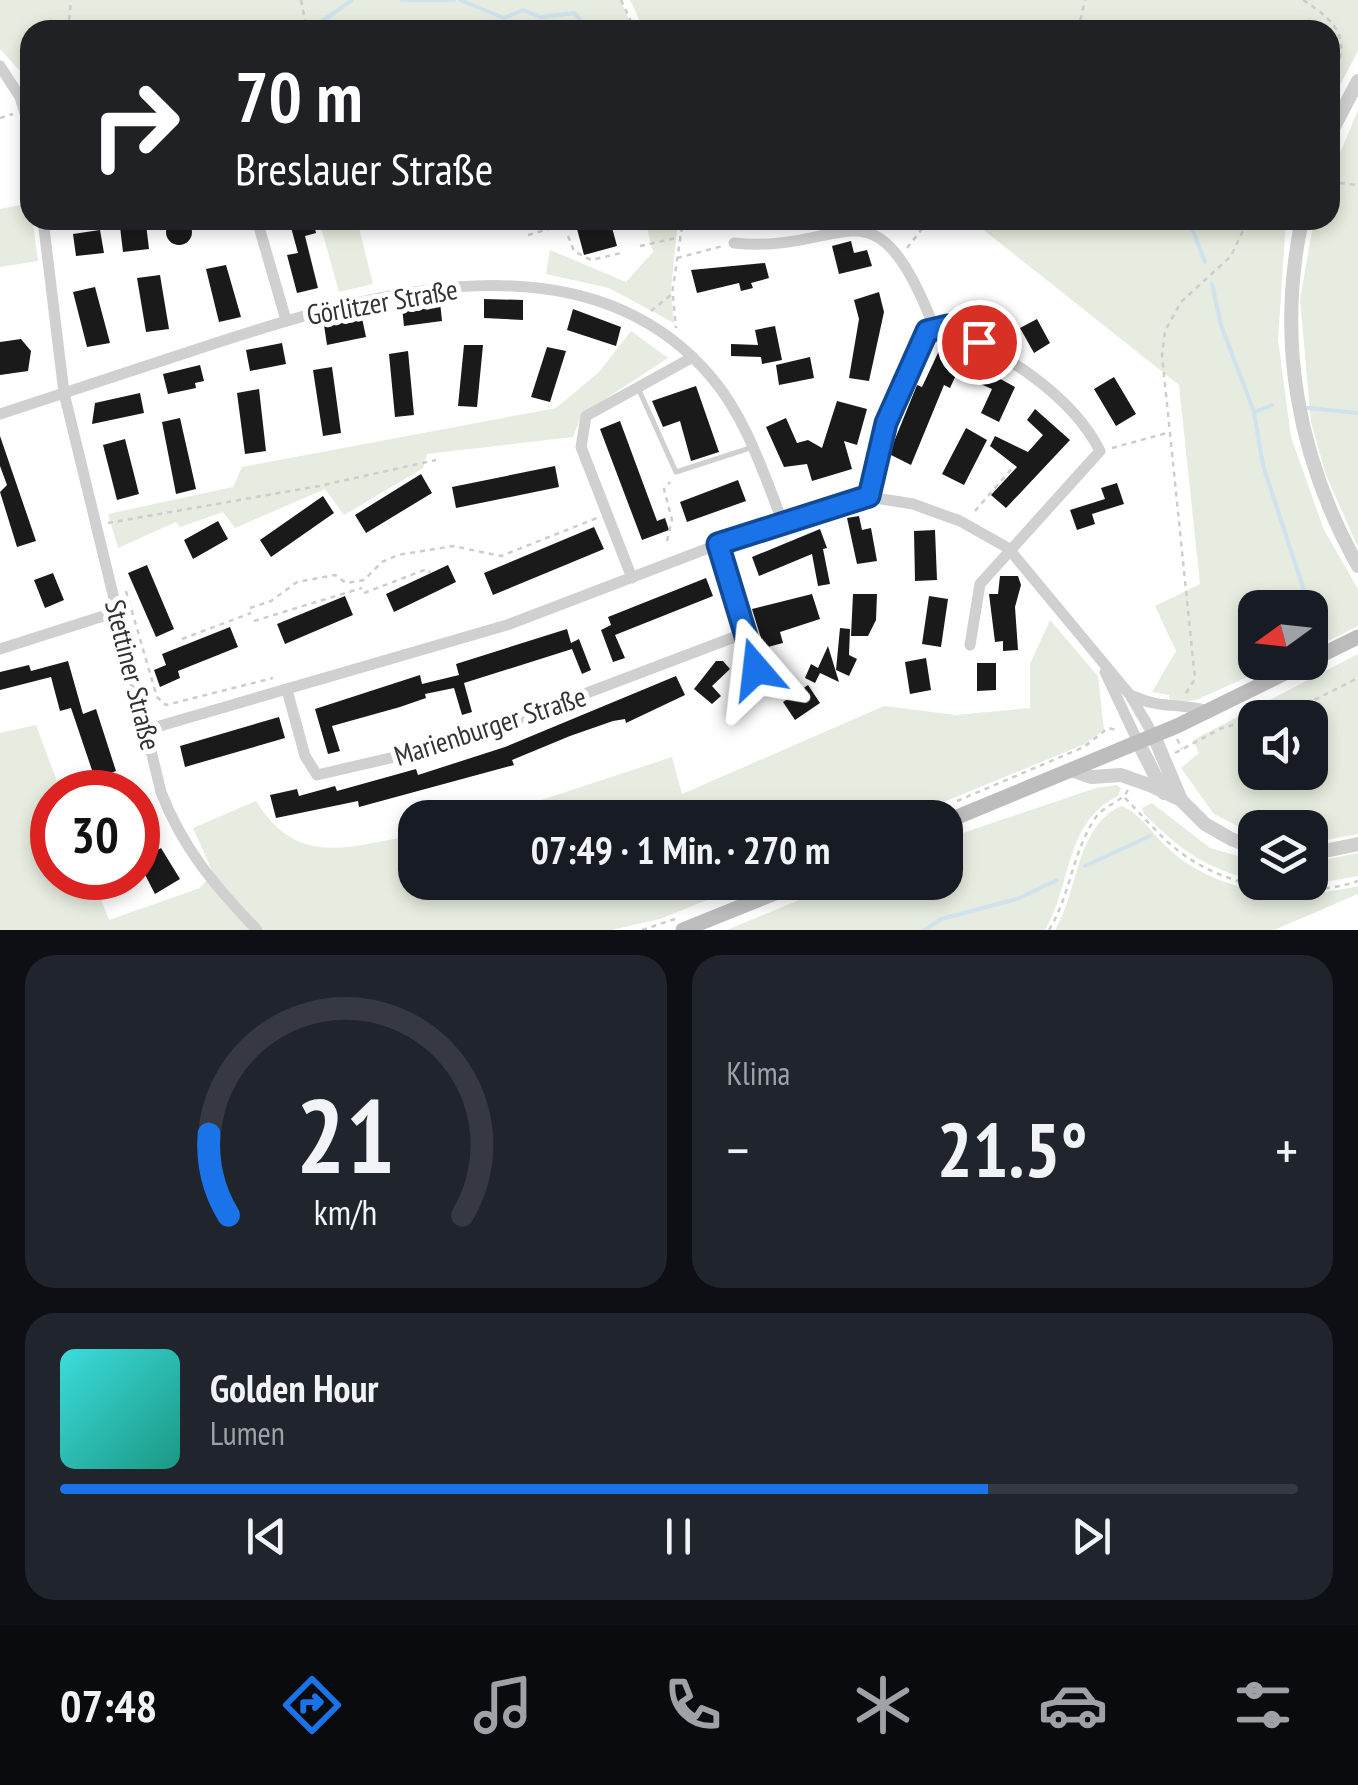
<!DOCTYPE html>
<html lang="de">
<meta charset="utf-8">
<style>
body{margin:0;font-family:"PT Sans Narrow",sans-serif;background:#20242c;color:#f1f3f6;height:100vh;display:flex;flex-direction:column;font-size:38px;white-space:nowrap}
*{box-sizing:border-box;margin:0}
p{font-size:32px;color:#9ea1a6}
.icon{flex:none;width:55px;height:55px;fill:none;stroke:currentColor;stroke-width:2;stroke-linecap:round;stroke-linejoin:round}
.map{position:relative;height:930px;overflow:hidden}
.drawer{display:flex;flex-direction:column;gap:25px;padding:25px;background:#0d0f14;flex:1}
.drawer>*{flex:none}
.banner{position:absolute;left:20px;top:20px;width:1320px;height:210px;border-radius:30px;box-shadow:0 5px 15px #0003;background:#202124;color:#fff;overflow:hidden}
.needle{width:65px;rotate:255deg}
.buttons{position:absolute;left:1238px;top:590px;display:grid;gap:20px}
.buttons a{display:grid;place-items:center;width:90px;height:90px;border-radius:20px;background:#171b24;box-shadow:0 5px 15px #0003;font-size:50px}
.speed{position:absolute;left:30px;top:770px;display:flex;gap:20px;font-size:50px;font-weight:700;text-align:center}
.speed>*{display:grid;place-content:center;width:130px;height:130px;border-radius:50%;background:#171b24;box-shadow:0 5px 15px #0003;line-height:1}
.speed .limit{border:15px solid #d22;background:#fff;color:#111}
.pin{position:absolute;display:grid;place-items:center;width:85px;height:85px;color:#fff;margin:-42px;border:5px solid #fff;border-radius:50%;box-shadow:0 2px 10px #0007}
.me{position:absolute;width:110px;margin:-55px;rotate:343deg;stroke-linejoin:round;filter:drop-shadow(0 0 8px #0008)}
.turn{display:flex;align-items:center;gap:35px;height:210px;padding:0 50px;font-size:45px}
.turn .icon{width:130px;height:130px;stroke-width:2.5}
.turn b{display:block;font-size:70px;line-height:85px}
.big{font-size:75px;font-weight:700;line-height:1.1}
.drawer .card{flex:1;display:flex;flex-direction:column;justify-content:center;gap:15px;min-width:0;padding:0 35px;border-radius:30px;background:#20242c}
.drawer .dial{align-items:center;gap:0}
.dial svg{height:260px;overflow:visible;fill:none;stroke:#363941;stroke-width:7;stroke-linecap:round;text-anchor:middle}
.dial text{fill:#f1f3f6;stroke:none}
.song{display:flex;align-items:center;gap:30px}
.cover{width:120px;height:120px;border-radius:15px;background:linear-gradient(135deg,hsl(180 70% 55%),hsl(170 70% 35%))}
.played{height:10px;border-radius:5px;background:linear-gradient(90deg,#1a73e8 75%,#363941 75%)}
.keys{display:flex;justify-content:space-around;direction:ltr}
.heat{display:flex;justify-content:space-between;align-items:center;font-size:55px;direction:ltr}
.drawer .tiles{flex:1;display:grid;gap:25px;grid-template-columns:1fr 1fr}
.card:last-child{grid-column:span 2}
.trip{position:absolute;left:398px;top:800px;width:565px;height:100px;border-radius:30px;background:#171b24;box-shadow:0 5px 15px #0003;font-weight:700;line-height:100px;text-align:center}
.dock{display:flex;height:160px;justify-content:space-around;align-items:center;background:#090b0e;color:#9ea1a6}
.dock .icon{width:70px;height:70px}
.dock .selected{color:#1a73e8}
.dock b{font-size:45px;color:#f1f3f6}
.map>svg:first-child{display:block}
.green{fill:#e6ecdf;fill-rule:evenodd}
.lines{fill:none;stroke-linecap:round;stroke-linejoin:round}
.stream{stroke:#cfe2ee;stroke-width:4}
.building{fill:#1a1a1a}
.path{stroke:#cdcdcd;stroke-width:2.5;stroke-dasharray:5 5;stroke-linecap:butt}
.service{stroke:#d0d0d0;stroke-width:5}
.minor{stroke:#d0d0d0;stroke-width:11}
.tertiary{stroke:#d0d0d0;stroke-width:14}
.secondary{stroke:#bdbdbd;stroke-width:15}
.route-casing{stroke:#114b97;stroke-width:25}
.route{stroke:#1a73e8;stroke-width:18}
.labels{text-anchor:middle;stroke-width:10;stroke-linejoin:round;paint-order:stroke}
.street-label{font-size:28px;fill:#333;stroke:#fff}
</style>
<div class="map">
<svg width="1358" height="930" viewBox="0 0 1358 930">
<rect width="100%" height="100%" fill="#fff"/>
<!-- green -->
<path class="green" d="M0,0h620l14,30h-604v52l-30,-33z
M630,0h728v51l-28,53v-74h-686z
M1358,110v437l-32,-72 -15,-53 -11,-123 14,-79h16v-43z
M30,203l8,58 -38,6v-58z
M319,220h38l16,64 -34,8z
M645,220h33l-7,70 3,33 -65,-35 -63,-14 4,-24 76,32 27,-30z
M971,220h315l-8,120 13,97 33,93 34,59v37l-48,24v-42h-55v54l23,1 -82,37 -26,3 -1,-8 -17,-3 24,-41 -21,-45 45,-22 -21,-199z
M631,331l37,27 -86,56 -9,23 -146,17 -4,14 -79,47 -19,-26 -90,39 -12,-16 -43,15 -4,-5 -58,26 -10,-34 125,-27 9,-20 314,-59 43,-36z
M1050,620l48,56 6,54 -19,14 -178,73h-417l182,-60 10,37 202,-88 72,9 74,-7v-44z
M1358,654v180l-48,9v-15h-55v7l-41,-21 -33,-46 18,-15 -6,-13zM1255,718h55v54h-55z
M36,725l25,67h-9v86h41l16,42 91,-32 13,-15 -20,-45 63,-27c42,68 93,45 159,34v47l334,1 -89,36 -49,11h-611v-197z
M1117,785l4,3 -3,8c-54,26 -46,90 -73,134h-318l113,-47 105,-1v-43l151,-51z
M1152,803l58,45 45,13v20c-53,-15 -72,-29 -111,-67l-2,-6z
M1122,806c19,8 31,29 46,42 50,47 126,53 190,38v8l-84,36h-219c23,-36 21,-106 67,-124z
M1358,853v23l-61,11 -31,-4 44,-1v-19z"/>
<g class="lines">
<!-- stream -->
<path class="stream" d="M402,0h52
M460,0l44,18 19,-8 18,7 34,-4 12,17
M317,25l35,-25
M1189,220l16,42
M1212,284l9,41 33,87 9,53 47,144
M1308,408l50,5
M1254,412l18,-7
M1085,866l65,-30
M925,930l16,-11 76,-20 40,-19"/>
</g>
<!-- building -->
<path class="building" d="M166 232a13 13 0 1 1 26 0a13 13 0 1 1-26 0Z
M289,220h24l3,13 -11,3 13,52 -21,5 -10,-38 11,-2z
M610,220l7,26 -33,9 -7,-26z
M146,224l3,25 -26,3 -3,-25z
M100,230l4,23 -28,3 -3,-22z
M851,241l3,12 13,-3 5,16 -33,8 -7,-28z
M765,263l4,15 -18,5 2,5 -12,3 -2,-8 -42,10 -6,-23z
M226,265l15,52 -22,5 -13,-53z
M160,275l9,54 -23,3 -9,-54z
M95,287l15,56 -23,4 -14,-55z
M879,292l5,20 -15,69 -20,-3 10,-59 -5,-19z
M484,299l39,1v20l-39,-2z
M440,302l2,19 -38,5 -2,-19z
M573,309l48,18 -5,19 -49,-16z
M362,318l4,19 -39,8 -3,-20z
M1037,319l13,24 -16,10 -14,-25z
M775,326l7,34 -20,4 -1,-7 -30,-1v-12l27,1 -3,-15z
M945,338l23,11 -18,39 -6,-3 -33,80 -22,-11 28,-69 5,2z
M21,339l10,12 -3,20 -28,4v-33z
M282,343l4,21 -36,7 -4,-21z
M464,345h19l-6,62 -19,-1z
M547,347l19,4 -16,51 -19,-5z
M408,351l6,64 -19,2 -6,-63z
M810,357l4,21 -35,7 -3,-20z
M200,365l4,16 -9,2 1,5 -28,6 -5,-20z
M332,367l9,66 -18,3 -10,-66z
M984,370l31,17 -16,35 -18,-9 11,-24 -14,-6z
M1114,377l22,37 -20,12 -22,-37z
M696,386l23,66 -28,9 -11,-40 -17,6 -11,-26z
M259,389l7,62 -21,3 -8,-61z
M140,393l4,20 -52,11 3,-21z
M837,401l30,8 -10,36 -13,-4 8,28 -40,12 -5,-17 -23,3 -18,-40 20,-9 11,25 11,-3 14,8z
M1035,409l35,31 -64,68 -15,-13 26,-28 -27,-21 5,-10 33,16 15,-17 -16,-15z
M180,418l16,71 -20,5 -14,-72z
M620,421l37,100 8,-3 4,12 -27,10 -42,-111z
M966,428l21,12 -23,45 -22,-11z
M0,436l36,105 -19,6 -17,-55 7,-7 -7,-19z
M125,439l14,55 -22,6 -14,-55z
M555,466l4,21 -103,21 -4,-21z
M421,474l11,19 -66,40 -11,-18z
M738,480l8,21 -59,21 -7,-20z
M1117,483l7,21 -32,10 3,10 -18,6 -7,-20 35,-11 -4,-11z
M323,496l11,17 -63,44 -11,-17z
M859,516l3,14 9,-2 6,33 -20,3 -10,-46z
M218,521l10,18 -35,20 -9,-19z
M594,527l10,22 -111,46 -9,-22z
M820,529l7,19 -4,1 7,35 -12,2 -6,-32 -53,22 -7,-19z
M935,530l2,50 -22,1 -1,-50z
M147,565l27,64 -18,8 -28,-64z
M448,565l8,17 -62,30 -8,-18z
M53,573l11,27 -19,8 -11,-28z
M1000,576h18l3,9 -6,22 3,43 -15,1v-10l-8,1 -6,-48h9z
M706,578l7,18 -98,39 10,23 -12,4 -12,-32 10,-5 -3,-8z
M812,594l8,25 -40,13 3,11 -19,5 -12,-39z
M853,594h24l-1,26 -8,16h-17z
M345,596l8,19 -68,29 -8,-20z
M929,596l19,3 -7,48 -19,-3z
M230,627l8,20 -60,24 2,7 -20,9 -6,-17 12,-5 -4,-11z
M840,628l10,1 -1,26 8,4 -8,17 -13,-6z
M567,629l4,14 8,-4 12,31 -9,4 -10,-25 -108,34 8,29 -10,3 -8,-27 -29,6 1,4 -26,9 -68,19 8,25 -12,3 -13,-45 105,-34 2,9 37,-9 -3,-11z
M828,646l11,36 -19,-9 -5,10 -10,-5 6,-14 7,4z
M926,658l5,32 -21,4 -5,-32z
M68,661l15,53 13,-5 20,62 -21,8 -24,-71 -11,3 -9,-34 -51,13v-18l29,-7 2,6z
M716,661h7l7,8 -18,17 9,10 -9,8 -18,-15z
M977,663h19v27l-19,1z
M676,676l9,19 -59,28 -1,-4 -12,2 -43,15 -58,24 2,5 -155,42 -1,-6 -82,17 -6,-23 27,-6 2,7 36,-10 2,5 79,-22 2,6 87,-28z
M808,685l12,18 -25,17 -12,-18z
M279,717l6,21 -100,29 -5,-21z
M161,848l19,31 -25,15 -17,-33z"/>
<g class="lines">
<!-- path -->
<path class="path" d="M301,0l6,30
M621,0l14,30
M1303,0c38,24 49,42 27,83
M68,30l3,-30
M1078,30l7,-30
M0,118l13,-4
M1330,182l28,3
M55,224l12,-4
M528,235l21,-6
M568,236l6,15 17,9 30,-7
M640,246l41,-9
M907,248l22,-28
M677,258l46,-12
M673,296l3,32
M651,311l21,-17 11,-74
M1112,448l55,-15
M975,511l39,-45
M108,523l211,-37 117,-26
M667,541l5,-21 -8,-31 6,-7
M126,591l31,106 9,8 107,-27
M364,593l63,-24 3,4
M250,608l21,-7 26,-19 38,-7 11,8 18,-3 18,-18 16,-7 55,-9 48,10 96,-38
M254,621l108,-33
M182,639l69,-26
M1186,693l9,-14 -33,-324 3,-24 16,-29 50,-46 17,-36
M1177,739l5,10
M1175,753l45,-24 96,-30 42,-21
M1125,798c20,20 39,44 62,59 46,32 118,42 171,24
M957,801l127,-54 24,-19 8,2
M920,818l16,-8
M642,930l33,-11
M1049,930c21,-34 23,-76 45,-110 9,-15 27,-17 34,-30"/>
<!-- service -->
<path class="service" d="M639,390l37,82 74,-24"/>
<!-- minor -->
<path class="minor" d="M0,66l20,31 10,32
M43,220l21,173 97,399c22,57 54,94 96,138
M257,220l29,100
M734,243c114,12 138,-72 200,84
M0,414c72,-24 144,-48 216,-71 156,-51 372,-113 496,35 34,40 51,94 70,142
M869,497c9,-38 33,-149 65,-170l14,-1c55,28 123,67 152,125l-120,133 -10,61
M632,578l-51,-131 5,-31 107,-59
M745,633l16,44 24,-3
M0,649l116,-37
M1105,672l33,70
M287,690l18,66 12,19 138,-32 290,-110 -27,-89
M1133,696c26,13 50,7 77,15
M146,730l361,-105 275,-105 87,-23 44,7 47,17 48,27 122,147 24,41"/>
<!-- tertiary -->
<path class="tertiary" d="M1330,134l28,-53
M1302,220c-26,121 -4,239 56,346
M1154,736l27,64
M1138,742l26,51
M1071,770l20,7 30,-2 31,11 29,14 24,24 26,15 24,9
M1310,854l48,-10"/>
<!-- secondary -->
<path class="secondary" d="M945,822l232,-96 181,-89
M683,930l119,-48"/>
</g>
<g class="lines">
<!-- route casing -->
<g class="route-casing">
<path id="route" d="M756,669l-38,-125 151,-48 17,-73 41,-92 21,-5 31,16"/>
</g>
<!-- route -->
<use href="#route" class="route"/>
</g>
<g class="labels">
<!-- street labels -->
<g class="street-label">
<text transform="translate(382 302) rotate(-10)" y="10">Görlitzer Straße</text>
<text transform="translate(133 675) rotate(76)" y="10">Stettiner Straße</text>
<text transform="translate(490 726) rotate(-18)" y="10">Marienburger Straße</text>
</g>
</g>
</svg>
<div class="buttons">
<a><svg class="needle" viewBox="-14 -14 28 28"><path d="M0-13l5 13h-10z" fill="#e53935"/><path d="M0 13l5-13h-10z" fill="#9ea1a6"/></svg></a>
<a><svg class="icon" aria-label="sound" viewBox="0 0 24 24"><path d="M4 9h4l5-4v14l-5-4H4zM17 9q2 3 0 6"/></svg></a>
<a><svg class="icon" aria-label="layers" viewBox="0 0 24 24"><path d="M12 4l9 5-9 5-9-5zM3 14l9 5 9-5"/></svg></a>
</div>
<div class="speed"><div class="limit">30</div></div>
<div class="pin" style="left:979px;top:342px;background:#d93025"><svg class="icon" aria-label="arrive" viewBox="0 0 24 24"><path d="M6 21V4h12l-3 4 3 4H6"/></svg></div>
<svg class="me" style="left:756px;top:669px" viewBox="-20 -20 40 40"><path d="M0-17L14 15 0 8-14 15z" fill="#1a73e8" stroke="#fff" stroke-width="4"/></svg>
<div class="trip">07:49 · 1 Min. · 270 m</div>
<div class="banner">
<div class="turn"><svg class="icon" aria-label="right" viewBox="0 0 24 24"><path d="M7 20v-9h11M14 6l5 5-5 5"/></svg><div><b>70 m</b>Breslauer Straße</div></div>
</div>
</div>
<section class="drawer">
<div class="tiles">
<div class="card dial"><svg viewBox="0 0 100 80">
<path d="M14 69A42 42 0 1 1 86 69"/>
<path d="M14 69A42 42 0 0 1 8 44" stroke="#1a73e8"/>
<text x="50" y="56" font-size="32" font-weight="700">21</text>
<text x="50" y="72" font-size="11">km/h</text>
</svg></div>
<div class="card"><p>Klima</p>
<div class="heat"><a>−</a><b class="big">21.5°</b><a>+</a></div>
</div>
<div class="card">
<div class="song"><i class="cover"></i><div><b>Golden Hour</b><p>Lumen</p></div></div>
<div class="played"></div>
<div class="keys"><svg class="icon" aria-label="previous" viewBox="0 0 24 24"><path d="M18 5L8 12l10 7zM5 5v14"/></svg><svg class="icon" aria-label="pause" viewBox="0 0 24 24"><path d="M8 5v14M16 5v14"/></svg><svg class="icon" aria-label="next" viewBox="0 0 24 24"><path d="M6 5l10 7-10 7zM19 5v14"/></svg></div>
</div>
</div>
</section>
<nav class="dock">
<b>07:48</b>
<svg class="icon selected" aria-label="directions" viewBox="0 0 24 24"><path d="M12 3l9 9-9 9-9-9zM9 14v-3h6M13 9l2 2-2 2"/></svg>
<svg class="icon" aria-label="music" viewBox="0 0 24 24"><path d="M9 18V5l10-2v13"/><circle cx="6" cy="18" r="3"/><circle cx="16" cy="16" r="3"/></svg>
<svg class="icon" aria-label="phone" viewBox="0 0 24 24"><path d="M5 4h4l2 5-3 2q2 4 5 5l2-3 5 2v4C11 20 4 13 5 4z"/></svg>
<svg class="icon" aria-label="climate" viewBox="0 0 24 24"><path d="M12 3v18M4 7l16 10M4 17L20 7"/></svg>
<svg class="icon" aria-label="car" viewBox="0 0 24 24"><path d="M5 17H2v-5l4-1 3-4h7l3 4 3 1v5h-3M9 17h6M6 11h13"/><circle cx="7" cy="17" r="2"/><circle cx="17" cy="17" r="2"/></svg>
<svg class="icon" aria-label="filters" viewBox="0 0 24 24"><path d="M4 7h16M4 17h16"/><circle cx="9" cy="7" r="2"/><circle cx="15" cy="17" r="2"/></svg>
</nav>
